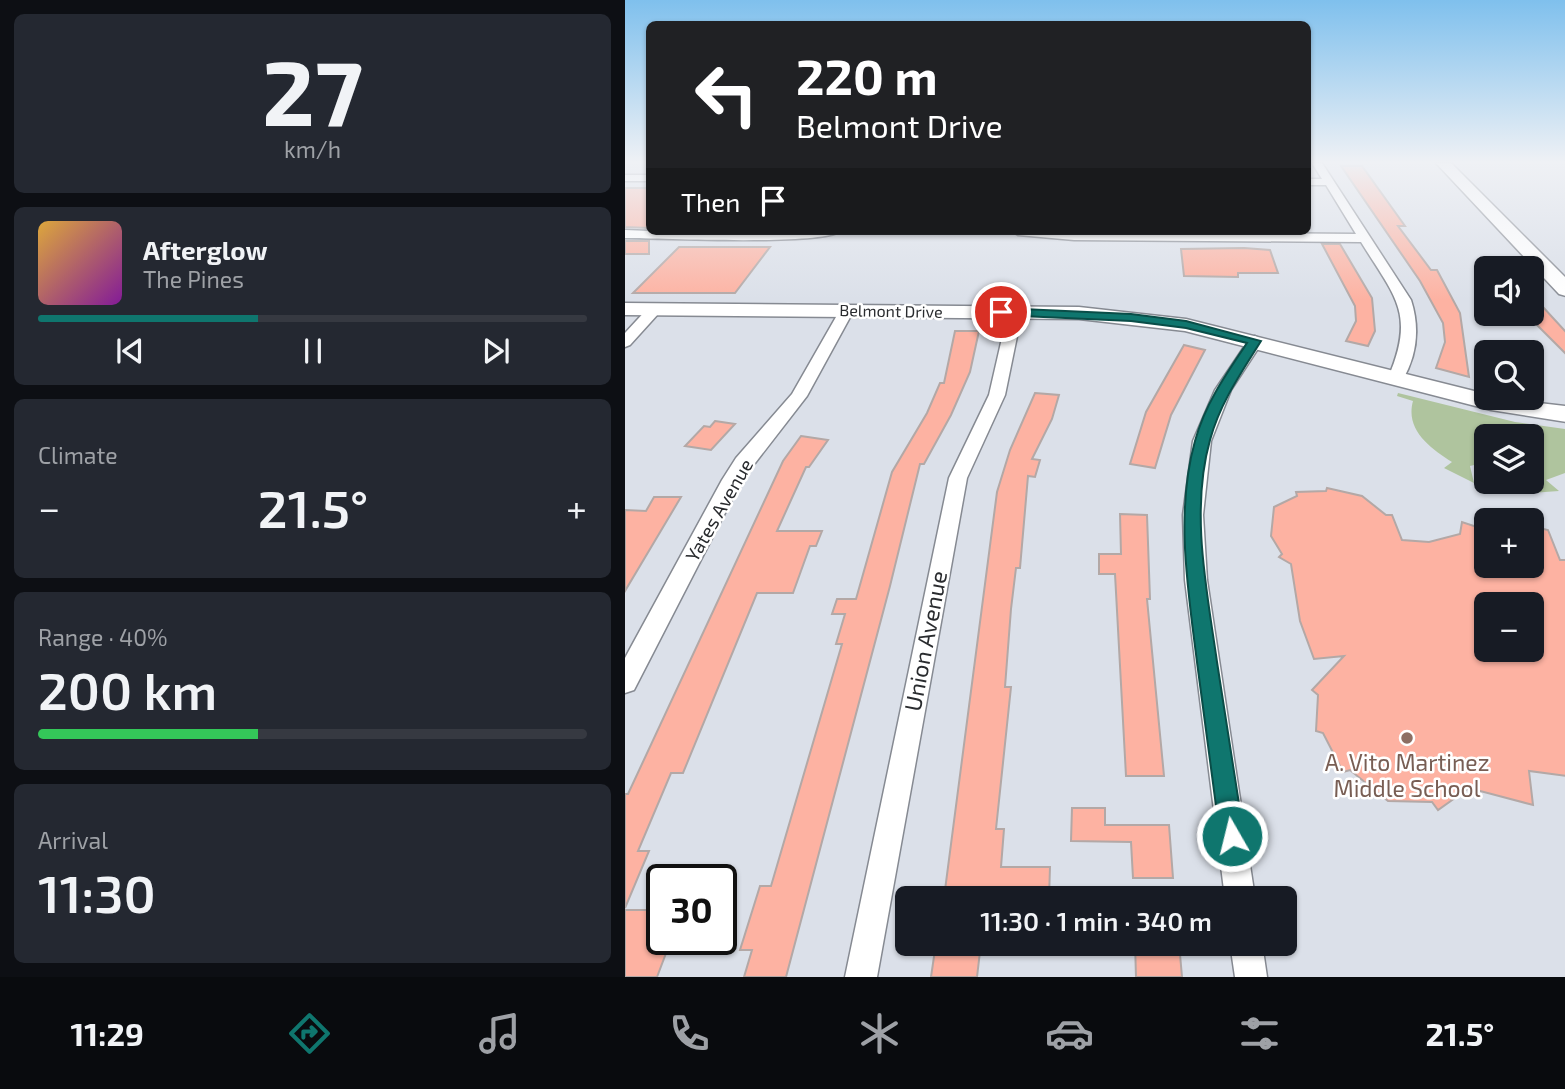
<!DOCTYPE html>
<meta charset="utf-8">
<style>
body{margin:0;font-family:"Exo 2",sans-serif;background:#242831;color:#f1f3f6;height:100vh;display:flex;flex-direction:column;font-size:26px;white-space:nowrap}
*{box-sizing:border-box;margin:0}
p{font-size:23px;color:#9ea1a6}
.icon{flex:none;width:38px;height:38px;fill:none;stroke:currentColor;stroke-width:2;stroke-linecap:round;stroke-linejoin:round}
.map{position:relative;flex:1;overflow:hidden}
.drawer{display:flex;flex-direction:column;gap:14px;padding:14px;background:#0d0f14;width:625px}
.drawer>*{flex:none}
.top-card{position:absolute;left:21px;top:21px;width:665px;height:214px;border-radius:10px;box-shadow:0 2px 5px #0004;background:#202124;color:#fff;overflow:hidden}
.tools{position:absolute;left:849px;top:256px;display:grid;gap:14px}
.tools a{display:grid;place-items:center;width:70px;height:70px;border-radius:10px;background:#171b24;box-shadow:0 2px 5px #0004;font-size:35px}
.speed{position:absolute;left:21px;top:864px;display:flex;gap:14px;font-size:35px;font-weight:700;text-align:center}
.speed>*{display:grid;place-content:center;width:91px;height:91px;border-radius:50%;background:#171b24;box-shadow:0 2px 5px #0004;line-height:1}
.speed .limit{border:4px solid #111;border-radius:10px;background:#fff;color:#111}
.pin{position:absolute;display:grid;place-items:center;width:60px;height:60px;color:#fff;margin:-30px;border:4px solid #fff;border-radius:50%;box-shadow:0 2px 7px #0007}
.me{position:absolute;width:77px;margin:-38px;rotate:352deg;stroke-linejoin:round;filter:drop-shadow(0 0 5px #0008)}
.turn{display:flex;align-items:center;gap:24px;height:147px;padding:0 35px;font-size:32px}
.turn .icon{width:91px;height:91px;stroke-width:2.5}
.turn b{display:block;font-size:49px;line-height:60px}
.then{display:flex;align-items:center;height:66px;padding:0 35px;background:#0003;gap:14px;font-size:26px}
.big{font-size:52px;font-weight:600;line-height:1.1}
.drawer .widget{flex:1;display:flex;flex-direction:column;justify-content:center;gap:10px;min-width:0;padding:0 24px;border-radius:10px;background:#242831}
.drawer .dial{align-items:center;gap:0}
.dial b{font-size:91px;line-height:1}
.song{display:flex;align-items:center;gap:21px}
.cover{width:84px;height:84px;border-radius:10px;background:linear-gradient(135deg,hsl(40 70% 55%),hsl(290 70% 35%))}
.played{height:7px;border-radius:4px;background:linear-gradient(90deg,#0f766e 40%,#363941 40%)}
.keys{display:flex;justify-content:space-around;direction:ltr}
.heat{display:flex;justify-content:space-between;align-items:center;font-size:38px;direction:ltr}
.charge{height:10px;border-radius:5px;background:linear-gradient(90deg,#34c759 40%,#363941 0)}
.trip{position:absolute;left:270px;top:886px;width:402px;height:70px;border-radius:10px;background:#171b24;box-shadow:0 2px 5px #0004;font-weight:600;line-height:70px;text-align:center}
.tabs{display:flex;height:112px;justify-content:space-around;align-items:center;background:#090b0e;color:#9ea1a6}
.tabs .icon{width:49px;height:49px}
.tabs .active{color:#0f766e}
.tabs b{font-size:32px;color:#f1f3f6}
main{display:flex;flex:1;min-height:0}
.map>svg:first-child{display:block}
.green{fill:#afc49e}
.building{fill:#fdb2a2;stroke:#b3a8a6;stroke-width:2;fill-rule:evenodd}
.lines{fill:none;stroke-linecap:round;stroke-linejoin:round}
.street-casing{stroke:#868a92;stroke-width:3}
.secondary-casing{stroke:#868a92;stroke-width:3}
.street{fill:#fff;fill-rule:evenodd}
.secondary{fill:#fff;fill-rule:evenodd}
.route{fill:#0f766e;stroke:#0a4d48;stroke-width:2}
.education-dot{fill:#8d6e63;stroke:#fff;stroke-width:2.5}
.labels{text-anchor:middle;stroke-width:5;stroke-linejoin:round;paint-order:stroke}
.far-street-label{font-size:16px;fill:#292b2e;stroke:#fff}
.street-label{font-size:19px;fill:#292b2e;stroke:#fff}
.near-street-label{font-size:23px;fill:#292b2e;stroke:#fff}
.near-education-label{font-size:23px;fill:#785e54;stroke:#fff}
</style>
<main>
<section class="drawer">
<div class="widget dial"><b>27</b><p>km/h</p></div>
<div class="widget">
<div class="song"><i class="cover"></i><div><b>Afterglow</b><p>The Pines</p></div></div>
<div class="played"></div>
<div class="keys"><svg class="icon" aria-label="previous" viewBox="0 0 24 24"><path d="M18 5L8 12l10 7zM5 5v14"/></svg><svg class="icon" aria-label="pause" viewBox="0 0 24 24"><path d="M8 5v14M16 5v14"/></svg><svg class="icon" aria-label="next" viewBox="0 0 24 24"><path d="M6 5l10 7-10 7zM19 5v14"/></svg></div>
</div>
<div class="widget"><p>Climate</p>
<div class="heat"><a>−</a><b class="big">21.5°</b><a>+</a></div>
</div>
<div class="widget"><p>Range · 40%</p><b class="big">200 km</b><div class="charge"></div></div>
<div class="widget"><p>Arrival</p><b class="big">11:30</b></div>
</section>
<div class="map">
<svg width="941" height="977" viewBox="0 0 941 977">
<rect width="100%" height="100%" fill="#dbe0e9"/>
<!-- green -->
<path class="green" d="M773,393l117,29 50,7v44l-19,7 13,11 -28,2v-57h-45v26l-16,4 4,17 -30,-15 8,-6c-22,-14 -47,-32 -39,-61l-16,-5z"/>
<!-- building -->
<path class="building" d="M716,166h21l43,60h-7l33,44h6l23,43 9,64 -33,-9 9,-26 -2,-19 -23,-42z
M0,188h24v40l-24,-1z
M0,241h24v13h-24z
M697,244h18l32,54 3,33 -7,15 -22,-5 10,-20 -1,-15z
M54,247h91l-35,46h-102z
M619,248l26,2 8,23h-40v4l-54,-1 -3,-27z
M906,294l35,38v22l-35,-35z
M330,331h24l-9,41 -19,43 -27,49h-4l-30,122 -104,391h-42l8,-27h-12l20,-64h11l71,-242h-6l9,-30h-13l5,-15h19l36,-127 35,-59 13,-30h4z
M559,345l21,5 -34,65 -16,53 -25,-4 16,-52z
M410,393l24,2 -7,24 -20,40 8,1 -5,17 -7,-1 -8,92h-4l-5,41 -6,78h6l-15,142h8l-3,38h49l-1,31h-36l1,-9 -69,1 52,-398 13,-42z
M90,421l20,3 -24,26 -26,-4 19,-20 6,1z
M176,436l27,4 -19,27h-3l-29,64h45l-6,15h-6l-17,47h-36l-74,180h-12l-33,78h11l-24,57v-114h3l155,-333z
M702,488l35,8 24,19h6l10,25 27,2 31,-8 2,-12 24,8v35h45v-39l17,4 12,30h6v216l-37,-5 4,34 -64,-17 -31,22 -6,-8 -44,-1 -38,-31 -7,2 -20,-39 -7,-2 2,-36 -6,-5 32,-34 -30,3 -14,-38 -9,-57 -12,-7 3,-3 -11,-18 3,-29 23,-11 -1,-4 30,-1zM861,604h45v45h-45z
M29,497h27l-56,94v-81l21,1z
M495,514l27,1 3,84h-3l17,177h-38l-11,-202h-16v-20h22z
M447,808h33v17h64l4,53h-40l-2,-36 -60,-1z
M0,910h37v30h9l-14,37h-32z
M311,943h45l-4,34h-46z
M510,943h44l3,34h-46z"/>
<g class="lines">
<!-- street casing -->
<g class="street-casing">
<path id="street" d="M687,163h10l89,137c9,28 6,56 -9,81l-6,2 -8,-5c28,-65 7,-81 -27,-136l-287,-2 -56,-5 -6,-4 344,3 -30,-49h-19v-6h15z
M0,175h24v6h-24z
M0,230l24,1h192c-20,15 -181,7 -216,7z
M29,306l7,4 -2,3 -29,32 -5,2v-14l24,-26z
M222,306l7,4 -47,86 -65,84 -108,210 -9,3v-35l97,-178 14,-22 56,-64 48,-84z
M390,308l7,4 -17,83 -38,83 -90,499h-32l104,-499 40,-83 19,-83z
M630,336l8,5 -32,49 -20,51 -8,74 4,65 48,318h-30l-40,-318 -2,-65 10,-74 22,-51 35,-52z
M605,943h32l5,34h-32z"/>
</g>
<!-- secondary casing -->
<g class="secondary-casing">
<path id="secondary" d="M811,163h15l115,115v18l-7,-2z
M0,303l454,4 107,12 300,75v3l80,9v16l-75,-12 -306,-79 -106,-12 -454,-4z"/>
</g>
<!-- street -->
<use href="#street" class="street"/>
<!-- secondary -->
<use href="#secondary" class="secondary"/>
</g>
<!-- sky -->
<linearGradient id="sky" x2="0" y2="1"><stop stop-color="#7fc0ed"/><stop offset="0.54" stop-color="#eff1f5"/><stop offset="1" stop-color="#eff1f5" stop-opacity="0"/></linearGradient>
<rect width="941" height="300" fill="url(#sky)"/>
<!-- route -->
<path class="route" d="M376,308l130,6 55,7 75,20c-20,32 -41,62 -51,99 -20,71 -3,151 7,222 9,58 18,116 27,174l-4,8 -8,4 -9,-4 -3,-8c-8,-58 -15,-116 -23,-174 -9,-72 -22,-150 -2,-221 10,-37 31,-67 52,-98l-61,-15 -55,-7 -134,-6v-5z"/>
<!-- markers -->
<circle class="education-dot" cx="782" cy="738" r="7"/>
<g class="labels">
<!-- far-street labels -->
<g class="far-street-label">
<text transform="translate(266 311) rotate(1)" y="6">Belmont Drive</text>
</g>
<!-- street labels -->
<g class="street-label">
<text transform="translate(94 510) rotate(-60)" y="7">Yates Avenue</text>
</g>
<!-- near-street labels -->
<g class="near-street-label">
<text transform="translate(301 641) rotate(-79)" y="8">Union Avenue</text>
</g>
<!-- near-education labels -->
<g class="near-education-label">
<text x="782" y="771">A. Vito Martinez<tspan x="782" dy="26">Middle School</tspan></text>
</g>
</g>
</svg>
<div class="tools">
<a><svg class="icon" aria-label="sound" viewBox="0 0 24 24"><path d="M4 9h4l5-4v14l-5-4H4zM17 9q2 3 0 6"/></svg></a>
<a><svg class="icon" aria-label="search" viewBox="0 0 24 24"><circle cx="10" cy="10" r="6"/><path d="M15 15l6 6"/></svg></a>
<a><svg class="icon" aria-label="layers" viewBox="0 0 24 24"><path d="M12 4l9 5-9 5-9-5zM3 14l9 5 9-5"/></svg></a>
<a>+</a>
<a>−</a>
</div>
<div class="speed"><div class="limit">30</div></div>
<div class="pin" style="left:376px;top:312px;background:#d93025"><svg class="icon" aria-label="arrive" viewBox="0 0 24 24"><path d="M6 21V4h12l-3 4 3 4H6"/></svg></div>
<svg class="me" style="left:607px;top:836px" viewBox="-20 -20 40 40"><circle r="17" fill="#0f766e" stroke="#fff" stroke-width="3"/><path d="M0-11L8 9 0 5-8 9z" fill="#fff"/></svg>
<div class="trip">11:30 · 1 min · 340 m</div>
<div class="top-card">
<div class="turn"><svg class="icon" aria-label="left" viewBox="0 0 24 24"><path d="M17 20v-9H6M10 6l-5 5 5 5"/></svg><div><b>220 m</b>Belmont Drive</div></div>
<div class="then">Then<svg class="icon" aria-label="arrive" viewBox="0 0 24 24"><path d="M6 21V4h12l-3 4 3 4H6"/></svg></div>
</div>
</div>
</main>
<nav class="tabs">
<b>11:29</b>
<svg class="icon active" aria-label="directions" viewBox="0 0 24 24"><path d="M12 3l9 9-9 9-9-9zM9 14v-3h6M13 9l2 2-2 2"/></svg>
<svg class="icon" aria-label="music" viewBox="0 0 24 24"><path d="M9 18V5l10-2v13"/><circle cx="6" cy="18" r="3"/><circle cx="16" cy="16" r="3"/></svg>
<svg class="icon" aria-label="phone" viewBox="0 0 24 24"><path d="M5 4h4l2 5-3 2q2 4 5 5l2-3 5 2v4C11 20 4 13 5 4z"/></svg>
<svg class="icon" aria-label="climate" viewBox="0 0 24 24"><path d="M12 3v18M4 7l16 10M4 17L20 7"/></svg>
<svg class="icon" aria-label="car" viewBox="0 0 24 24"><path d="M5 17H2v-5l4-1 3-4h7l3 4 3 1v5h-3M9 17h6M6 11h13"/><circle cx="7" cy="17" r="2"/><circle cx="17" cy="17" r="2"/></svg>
<svg class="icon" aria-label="filters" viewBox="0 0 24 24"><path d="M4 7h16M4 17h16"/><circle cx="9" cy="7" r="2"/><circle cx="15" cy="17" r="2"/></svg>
<b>21.5°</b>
</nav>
